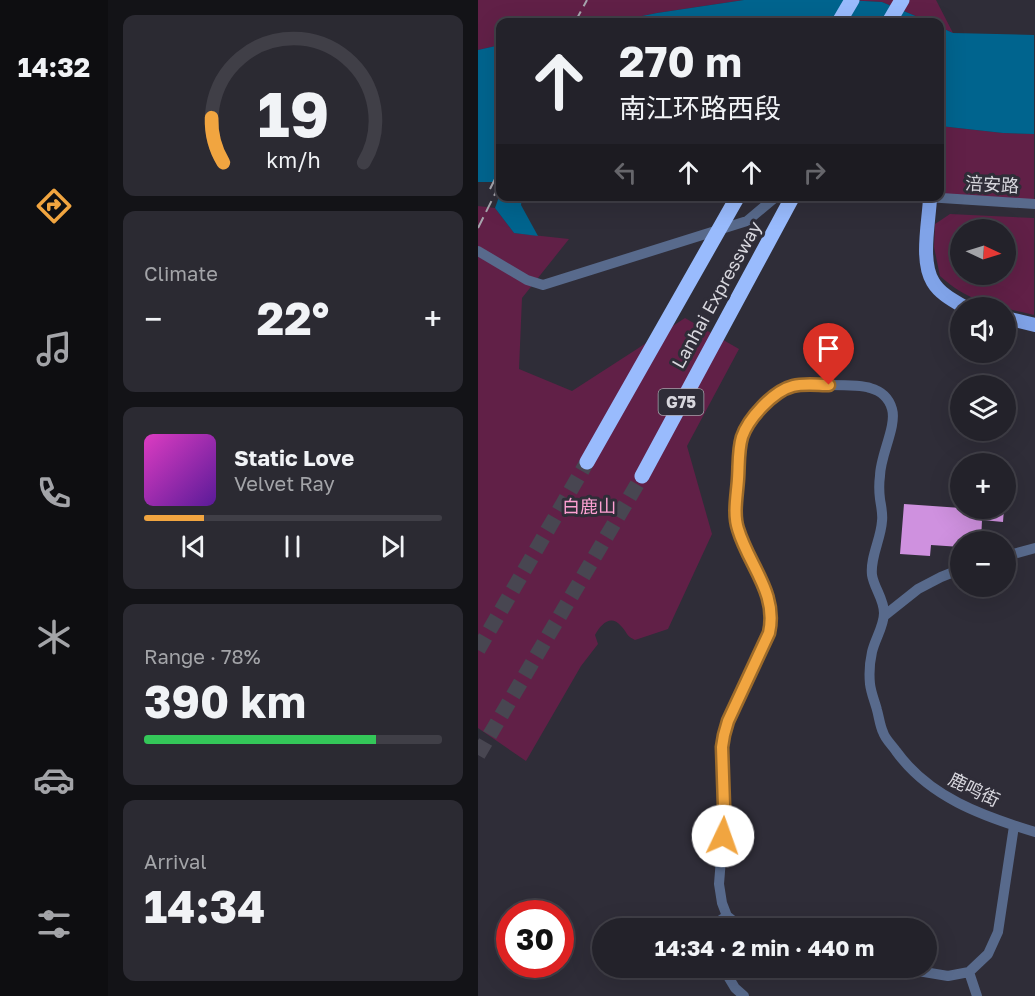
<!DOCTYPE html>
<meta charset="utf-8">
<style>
body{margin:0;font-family:"Golos Text","Noto Sans SC",sans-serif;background:#2b2a32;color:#f1f3f6;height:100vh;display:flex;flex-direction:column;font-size:22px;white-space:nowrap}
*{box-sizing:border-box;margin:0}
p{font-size:20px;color:#a3a4a8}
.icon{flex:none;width:33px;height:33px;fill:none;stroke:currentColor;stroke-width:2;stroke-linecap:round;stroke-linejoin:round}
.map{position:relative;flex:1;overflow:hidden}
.sheet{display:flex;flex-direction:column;gap:15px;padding:15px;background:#131317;width:370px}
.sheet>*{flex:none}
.hud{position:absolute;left:18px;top:18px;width:448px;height:183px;border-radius:12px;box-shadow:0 6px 24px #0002,0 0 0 2px #403f47;background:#23222a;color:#f1f3f6;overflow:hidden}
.needle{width:39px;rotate:94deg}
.buttons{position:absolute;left:472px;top:219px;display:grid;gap:12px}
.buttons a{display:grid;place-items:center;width:66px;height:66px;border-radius:50%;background:#23222a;box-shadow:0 6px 24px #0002,0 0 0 2px #403f47;font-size:30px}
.speed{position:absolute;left:18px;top:900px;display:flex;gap:12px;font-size:30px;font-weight:700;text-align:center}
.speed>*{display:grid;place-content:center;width:78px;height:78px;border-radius:50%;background:#23222a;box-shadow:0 6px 24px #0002,0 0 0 2px #403f47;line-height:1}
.speed .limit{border:9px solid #d22;background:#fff;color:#111}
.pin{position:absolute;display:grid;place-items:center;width:51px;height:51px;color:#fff;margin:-62px -26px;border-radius:50% 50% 50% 0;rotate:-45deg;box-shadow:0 0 6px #0007}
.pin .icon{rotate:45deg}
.me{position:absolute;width:66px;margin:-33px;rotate:3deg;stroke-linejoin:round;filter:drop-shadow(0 0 4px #0008)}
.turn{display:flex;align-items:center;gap:21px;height:126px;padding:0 24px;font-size:27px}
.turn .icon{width:78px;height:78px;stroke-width:2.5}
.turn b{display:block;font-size:42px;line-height:51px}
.lanes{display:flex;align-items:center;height:57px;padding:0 24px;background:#0003;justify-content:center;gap:30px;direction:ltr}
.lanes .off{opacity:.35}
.big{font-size:45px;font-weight:700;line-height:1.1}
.sheet .widget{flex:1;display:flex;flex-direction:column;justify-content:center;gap:9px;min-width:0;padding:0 21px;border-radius:12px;background:#2b2a32}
.sheet .dial{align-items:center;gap:0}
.dial svg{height:156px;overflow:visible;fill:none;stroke:#403f47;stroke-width:7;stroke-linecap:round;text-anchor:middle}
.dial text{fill:#f1f3f6;stroke:none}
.song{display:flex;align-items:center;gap:18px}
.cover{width:72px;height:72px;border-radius:9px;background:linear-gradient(135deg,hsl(310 70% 55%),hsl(270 70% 35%))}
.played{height:6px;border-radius:3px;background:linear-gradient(90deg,#f1a540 20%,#403f47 20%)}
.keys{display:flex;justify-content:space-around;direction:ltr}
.heat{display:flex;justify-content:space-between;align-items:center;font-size:33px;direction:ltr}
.charge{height:9px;border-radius:4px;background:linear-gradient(90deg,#34c759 78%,#403f47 0)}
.trip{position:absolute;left:114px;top:918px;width:345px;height:60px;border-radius:30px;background:#23222a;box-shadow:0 6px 24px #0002,0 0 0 2px #403f47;font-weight:700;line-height:60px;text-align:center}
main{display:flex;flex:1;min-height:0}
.dock{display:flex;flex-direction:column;width:108px;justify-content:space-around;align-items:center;background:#0e0e11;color:#a3a4a8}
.dock .icon{width:42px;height:42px}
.dock .selected{color:#f1a540}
.dock b{font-size:27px;color:#f1f3f6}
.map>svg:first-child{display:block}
.green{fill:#612047;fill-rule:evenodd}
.water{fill:#00648e}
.building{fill:#cf91df}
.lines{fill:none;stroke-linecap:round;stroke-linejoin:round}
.highway-tunnel{stroke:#484651;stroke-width:15;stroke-dasharray:15 8;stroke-linecap:butt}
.minor{stroke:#586a8c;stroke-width:10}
.major{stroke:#80a3e8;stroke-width:14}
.highway{stroke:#99bbfd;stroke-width:15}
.rail{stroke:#a6a5ad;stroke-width:2;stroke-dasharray:12 6;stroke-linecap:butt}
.route-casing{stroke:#9d6b2a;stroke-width:15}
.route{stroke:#f1a540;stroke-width:10}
.labels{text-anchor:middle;stroke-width:6;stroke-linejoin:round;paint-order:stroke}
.shield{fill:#2f2d38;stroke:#a5a4ac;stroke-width:1.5}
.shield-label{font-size:16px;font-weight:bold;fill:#d8d7de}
.street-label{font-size:18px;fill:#d8d7de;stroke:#2f2d38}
.park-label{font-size:18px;fill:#fda0d2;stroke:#2f2d38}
</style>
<main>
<nav class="dock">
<b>14:32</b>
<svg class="icon selected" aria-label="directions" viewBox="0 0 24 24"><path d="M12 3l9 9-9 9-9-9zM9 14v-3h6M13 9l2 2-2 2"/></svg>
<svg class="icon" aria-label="music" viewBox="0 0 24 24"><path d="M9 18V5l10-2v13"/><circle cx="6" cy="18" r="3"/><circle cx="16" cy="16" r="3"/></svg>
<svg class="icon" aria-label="phone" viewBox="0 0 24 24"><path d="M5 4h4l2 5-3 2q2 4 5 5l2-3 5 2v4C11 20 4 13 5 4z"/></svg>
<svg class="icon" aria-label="climate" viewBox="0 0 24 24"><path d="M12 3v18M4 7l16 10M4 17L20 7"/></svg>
<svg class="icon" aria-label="car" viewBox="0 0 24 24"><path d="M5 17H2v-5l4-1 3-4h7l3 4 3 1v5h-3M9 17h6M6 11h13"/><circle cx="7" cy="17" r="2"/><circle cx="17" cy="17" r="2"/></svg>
<svg class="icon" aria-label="filters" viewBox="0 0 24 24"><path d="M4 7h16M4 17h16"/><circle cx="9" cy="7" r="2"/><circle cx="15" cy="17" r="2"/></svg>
</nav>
<section class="sheet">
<div class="widget dial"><svg viewBox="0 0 100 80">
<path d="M14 69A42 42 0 1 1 86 69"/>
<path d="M14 69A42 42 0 0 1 8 46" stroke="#f1a540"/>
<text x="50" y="56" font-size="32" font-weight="700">19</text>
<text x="50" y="72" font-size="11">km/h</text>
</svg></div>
<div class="widget"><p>Climate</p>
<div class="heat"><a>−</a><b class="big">22°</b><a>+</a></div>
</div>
<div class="widget">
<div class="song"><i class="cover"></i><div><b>Static Love</b><p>Velvet Ray</p></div></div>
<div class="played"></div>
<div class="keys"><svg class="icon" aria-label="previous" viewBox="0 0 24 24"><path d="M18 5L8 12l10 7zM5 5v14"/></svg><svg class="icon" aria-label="pause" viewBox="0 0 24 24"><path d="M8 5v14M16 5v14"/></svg><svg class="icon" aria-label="next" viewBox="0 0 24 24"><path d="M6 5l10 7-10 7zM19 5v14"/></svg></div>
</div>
<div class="widget"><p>Range · 78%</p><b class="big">390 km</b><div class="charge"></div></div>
<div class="widget"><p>Arrival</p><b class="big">14:34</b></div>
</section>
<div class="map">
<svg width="557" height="996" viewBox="0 0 557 996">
<rect width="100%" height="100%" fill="#2f2d38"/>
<!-- green -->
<path class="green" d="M0,0h266l-87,13 -45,9h-112v23l-22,5z
M367,0h91l17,33 -13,-6v-5h-10l-48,-20z
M462,126l63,7 31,1v70l-94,-8z
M0,206l17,2 19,25 55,6 -47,59 -3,71 53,22 113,-73 54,31 -52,97 25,88 -44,95 -33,11c-10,-5 -7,-7 -14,-14 -10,-12 -20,-2 -26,9l3,9 -17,22 -55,95 -48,-33z
M472,214l84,4v97c-36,-9 -65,-12 -94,-39l-6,-29 1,-23zM483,230h45v44h-45z"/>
<!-- water -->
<path class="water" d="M266,0h101l37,2 48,20h-318l45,-9z
M462,27l13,6 81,2v99l-31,-1 -63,-7z
M22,45v144l-8,-7h-14v-132z
M22,194v2l22,1 -1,8 17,31 -24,-3 -19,-25z"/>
<!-- building -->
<path class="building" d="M426,504l86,6v-2h14l-1,14 -21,-2 -1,22h-20v5l-30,-2 -1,11 -30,-2z"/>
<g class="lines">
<!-- highway-tunnel -->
<path class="highway-tunnel" d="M0,650l109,-188
M0,755l164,-279"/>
<!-- minor -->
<path class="minor" d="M433,196l124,8
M0,251l49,29 16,5 204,-64 30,-25
M528,556l29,-8
M406,616l34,-27 23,-12 20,-8
M235,928l2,-4 12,-8
M264,928l-15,-12 -5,-13 -3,-19 5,-63 -2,-74 1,-12 5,-14 40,-88c11,-43 -23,-68 -31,-107 -3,-14 0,-76 5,-90 7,-19 29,-40 47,-48 10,-4 71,-4 81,0 11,3 19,10 22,21 5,17 -12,47 -12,67 -1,7 -1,15 0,23 1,7 3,15 2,22 -1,18 -12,36 -10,54 2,13 12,24 12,38 0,13 -9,26 -12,39 -2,9 -3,22 -2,32 1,9 5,18 7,26 2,7 3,16 6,22 2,7 9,13 13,19 33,46 86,65 139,81
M245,968l12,20 9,8
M422,968l48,8 21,-4
M491,972l19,-18 10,-22 16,-106
M491,972l8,24"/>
<!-- major -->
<path class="major" d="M452,198c-1,24 -10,63 3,84 7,12 21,19 33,26
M528,318l29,7"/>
<!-- highway -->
<path class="highway" d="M361,22l13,-22
M411,22l13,-22
M109,462l151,-266
M164,476l151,-280"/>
<!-- rail -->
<path class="rail" d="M97,22l12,-22
M12,189l10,-20
M0,228l22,-44"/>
</g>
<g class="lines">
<!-- route casing -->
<g class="route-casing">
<path id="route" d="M245,836l1,-30 -2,-59 2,-12 4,-14 41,-88c9,-40 -20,-67 -31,-104 -5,-15 -1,-34 0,-50 1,-14 0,-29 4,-42 6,-18 31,-46 51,-51 11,-3 25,-1 36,-1"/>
</g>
<!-- route -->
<use href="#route" class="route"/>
</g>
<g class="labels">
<!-- shield labels -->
<rect class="shield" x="180.5" y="389" width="45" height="26" rx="4.5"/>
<g class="shield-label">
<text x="203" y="408">G75</text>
</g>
<!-- street labels -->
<g class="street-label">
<text transform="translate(514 185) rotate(3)" y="6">涪安路</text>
<text transform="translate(239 295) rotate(-61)" y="6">Lanhai Expressway</text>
<text transform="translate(496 790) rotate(26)" y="6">鹿鸣街</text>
</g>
<!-- park labels -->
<g class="park-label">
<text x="111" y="513">白鹿山</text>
</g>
</g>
</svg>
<div class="buttons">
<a><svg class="needle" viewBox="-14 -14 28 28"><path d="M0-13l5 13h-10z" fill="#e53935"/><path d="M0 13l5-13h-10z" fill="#a3a4a8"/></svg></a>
<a><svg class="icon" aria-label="sound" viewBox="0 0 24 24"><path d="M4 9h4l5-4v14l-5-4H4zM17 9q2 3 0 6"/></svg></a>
<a><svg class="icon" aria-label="layers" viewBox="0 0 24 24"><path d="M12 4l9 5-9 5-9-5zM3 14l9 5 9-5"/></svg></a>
<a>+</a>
<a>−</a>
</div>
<div class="speed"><div class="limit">30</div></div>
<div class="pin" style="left:351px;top:385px;background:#d93025"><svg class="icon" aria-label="arrive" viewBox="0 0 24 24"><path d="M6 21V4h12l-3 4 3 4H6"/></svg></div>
<svg class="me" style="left:245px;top:836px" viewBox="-20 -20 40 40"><circle r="19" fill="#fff"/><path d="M0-13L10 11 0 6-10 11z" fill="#f1a540"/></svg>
<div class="trip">14:34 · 2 min · 440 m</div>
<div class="hud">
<div class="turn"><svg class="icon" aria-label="ahead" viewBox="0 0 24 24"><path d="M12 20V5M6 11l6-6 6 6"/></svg><div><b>270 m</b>南江环路西段</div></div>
<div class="lanes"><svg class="icon off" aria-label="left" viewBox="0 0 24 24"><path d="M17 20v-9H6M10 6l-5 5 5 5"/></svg><svg class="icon" aria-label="ahead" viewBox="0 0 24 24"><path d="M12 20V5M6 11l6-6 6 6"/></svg><svg class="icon" aria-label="ahead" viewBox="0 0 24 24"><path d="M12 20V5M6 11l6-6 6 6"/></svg><svg class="icon off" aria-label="right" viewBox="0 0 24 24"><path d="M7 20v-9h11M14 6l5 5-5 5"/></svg></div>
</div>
</div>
</main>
